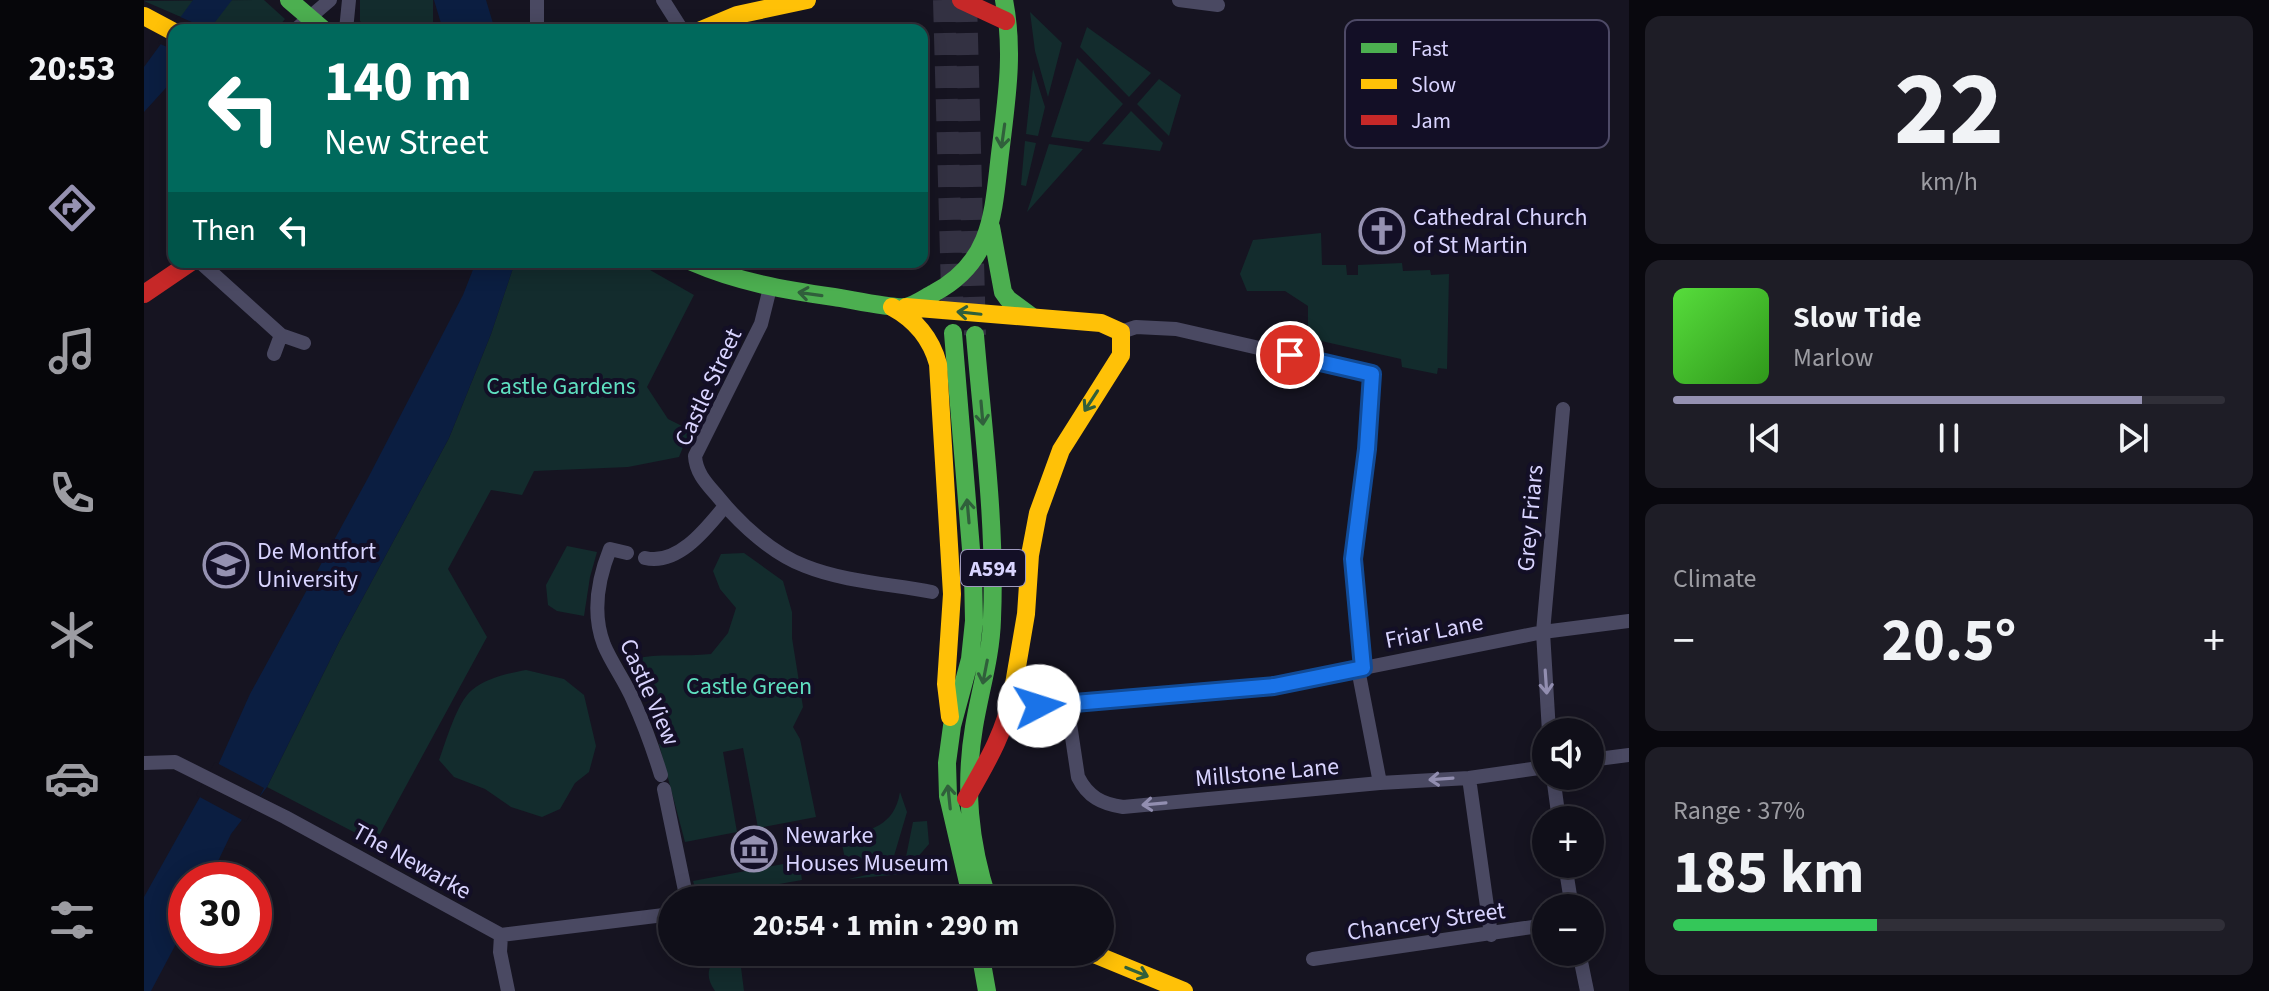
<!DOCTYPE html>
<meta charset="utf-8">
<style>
body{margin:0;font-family:"Source Sans 3",sans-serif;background:#1e1d26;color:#f1f3f6;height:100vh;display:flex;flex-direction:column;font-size:30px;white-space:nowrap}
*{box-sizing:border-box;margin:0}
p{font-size:26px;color:#9c9ca2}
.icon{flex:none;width:44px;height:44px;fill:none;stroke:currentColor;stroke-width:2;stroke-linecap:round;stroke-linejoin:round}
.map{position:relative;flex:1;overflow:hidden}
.side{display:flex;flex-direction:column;gap:16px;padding:16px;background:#09080e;width:640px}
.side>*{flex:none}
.hud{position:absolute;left:24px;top:24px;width:760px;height:244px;border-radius:16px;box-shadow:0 4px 20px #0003,0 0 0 2px #302f38;background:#00695c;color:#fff;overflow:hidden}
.controls{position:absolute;left:1388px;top:718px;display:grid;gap:16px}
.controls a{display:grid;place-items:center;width:72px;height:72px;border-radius:50%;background:#100f19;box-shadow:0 4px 20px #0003,0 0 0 2px #302f38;font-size:40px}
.speed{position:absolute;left:24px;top:862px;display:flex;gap:16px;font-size:40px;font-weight:700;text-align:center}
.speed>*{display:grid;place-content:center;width:104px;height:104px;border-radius:50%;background:#100f19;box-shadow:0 4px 20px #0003,0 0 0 2px #302f38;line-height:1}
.speed .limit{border:12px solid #d22;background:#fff;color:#111}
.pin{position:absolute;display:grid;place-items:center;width:68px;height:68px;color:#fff;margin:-34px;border:4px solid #fff;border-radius:50%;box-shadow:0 2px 8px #0007}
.me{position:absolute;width:88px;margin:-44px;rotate:85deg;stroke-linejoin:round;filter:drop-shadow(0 0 6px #0008)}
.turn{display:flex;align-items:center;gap:28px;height:168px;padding:0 24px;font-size:36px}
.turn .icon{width:104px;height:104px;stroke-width:2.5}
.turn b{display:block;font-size:56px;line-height:68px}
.then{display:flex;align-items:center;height:76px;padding:0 24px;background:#0003;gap:16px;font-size:30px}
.big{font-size:60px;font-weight:700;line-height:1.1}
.side .tile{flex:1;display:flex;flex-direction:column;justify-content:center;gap:12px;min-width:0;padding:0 28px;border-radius:16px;background:#1e1d26}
.side .dial{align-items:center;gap:0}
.dial b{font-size:104px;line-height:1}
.song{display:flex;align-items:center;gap:24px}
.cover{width:96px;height:96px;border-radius:12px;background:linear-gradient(135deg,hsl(110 70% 55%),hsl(110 70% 35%))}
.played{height:8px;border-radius:4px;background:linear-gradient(90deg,#9591b1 85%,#302f38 85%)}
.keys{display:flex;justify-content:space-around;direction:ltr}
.heat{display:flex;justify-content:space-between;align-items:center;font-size:44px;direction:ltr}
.charge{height:12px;border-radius:6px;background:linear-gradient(90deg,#34c759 37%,#302f38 0)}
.trip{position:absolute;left:514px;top:886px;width:456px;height:80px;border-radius:40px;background:#100f19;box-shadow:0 4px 20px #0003,0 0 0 2px #302f38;font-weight:700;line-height:80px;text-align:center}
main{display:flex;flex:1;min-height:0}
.dock{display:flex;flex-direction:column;width:144px;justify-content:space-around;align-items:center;background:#06060a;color:#9c9ca2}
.dock .icon{width:56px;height:56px}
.dock .active{color:#9591b1}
.dock b{font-size:36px;color:#f1f3f6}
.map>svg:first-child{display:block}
.green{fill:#132c2d}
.water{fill:#0b1e41}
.pier{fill:#161421}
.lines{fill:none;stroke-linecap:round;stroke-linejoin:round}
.primary-tunnel{stroke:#333142;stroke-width:22;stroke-dasharray:22 11;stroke-linecap:butt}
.street{stroke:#4a4962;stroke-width:14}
.fast{stroke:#4caf50;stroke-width:18}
.slow{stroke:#ffc107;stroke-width:18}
.jam{stroke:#c62828;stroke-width:18}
.oneway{stroke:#305f3b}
.oneway2{stroke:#928eb0}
.route-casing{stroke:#114b97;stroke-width:20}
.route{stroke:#1a73e8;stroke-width:14}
.labels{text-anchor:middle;stroke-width:8;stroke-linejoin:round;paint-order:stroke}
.shield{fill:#130f26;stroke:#9e99be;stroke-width:2}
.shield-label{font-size:22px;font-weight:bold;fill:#d9d4ff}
.poi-label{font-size:24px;fill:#d9d4ff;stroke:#130f26;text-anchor:start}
.park-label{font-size:24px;fill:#5fe0c0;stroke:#130f26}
.street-label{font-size:24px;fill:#d9d4ff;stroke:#130f26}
.key{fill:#130f26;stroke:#4e4a67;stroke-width:2}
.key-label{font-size:22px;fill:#d9d4ff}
</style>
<main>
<nav class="dock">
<b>20:53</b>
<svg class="icon active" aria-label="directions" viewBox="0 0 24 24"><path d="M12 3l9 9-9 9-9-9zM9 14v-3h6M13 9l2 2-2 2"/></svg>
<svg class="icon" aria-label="music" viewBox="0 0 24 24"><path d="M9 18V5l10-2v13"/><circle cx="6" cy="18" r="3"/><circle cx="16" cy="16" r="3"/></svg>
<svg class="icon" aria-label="phone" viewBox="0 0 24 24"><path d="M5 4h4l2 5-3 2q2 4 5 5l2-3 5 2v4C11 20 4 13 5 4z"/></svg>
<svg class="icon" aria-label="climate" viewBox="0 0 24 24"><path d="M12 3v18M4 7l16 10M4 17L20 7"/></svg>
<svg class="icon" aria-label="car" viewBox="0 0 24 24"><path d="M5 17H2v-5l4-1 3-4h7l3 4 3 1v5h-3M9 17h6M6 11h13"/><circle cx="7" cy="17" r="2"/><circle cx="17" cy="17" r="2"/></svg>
<svg class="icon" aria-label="filters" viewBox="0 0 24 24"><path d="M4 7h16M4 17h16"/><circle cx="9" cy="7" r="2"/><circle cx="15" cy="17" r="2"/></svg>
</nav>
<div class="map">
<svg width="1485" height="991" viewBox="0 0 1485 991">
<rect width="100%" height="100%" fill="#161421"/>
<!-- green -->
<path class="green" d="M120,0l21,19 -9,11h-65l-67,-29z
M289,0v30h-64l-9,-9v-21z
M886,12l32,31 -14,54 -13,-46z
M943,27l64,46 -22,24 -49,-50z
M933,58l46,46 -34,38 -38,-5z
M889,69l12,38 -7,29 -12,-2z
M1015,79l22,16 -12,41 -32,-32z
M987,111l32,32 -3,8 -58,-7z
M881,141l11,2 -10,43 -5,-1z
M905,144l34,5 -56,63z
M1177,233l1,32h24l1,10h11v-10l44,-2 1,8 27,-1 1,5 18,-1 -2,95 -9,-1 -1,6 -35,-7 -1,-8 -93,-21v-32l-23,-15h-38l-7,-17 13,-34z
M371,262h121l58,33 -47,92 21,32 22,11 -11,27 -51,10 -94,4 -12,24 -31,-5 -43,79 39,68 -112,206 -108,-56 72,-145 110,-204 42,-104z
M423,546l30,6 -7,25 -6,39 -27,-5 -9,-6 -2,-20z
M600,553l39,28 9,31v26l11,69 -10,20 7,12 16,78 -58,11 -15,-80 -20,4 14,80 -52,10 -26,-98 13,-3 -13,-5 -2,-29 -23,-33 -1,-15c26,-6 51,-2 78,-5l17,-21 8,-25 -16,-19 -7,-18 8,-17z
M382,670l38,9 20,16 12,51 -7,26 -14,11 -15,26 -18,8 -31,-10 -26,-18 -31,-12 -15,-17c7,-19 18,-58 33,-70 14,-12 37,-17 54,-20z
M756,792l7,20 -13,44 -48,8 -5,-25c30,-10 53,-12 59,-47z
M783,821l2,23 -26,30 -55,5 56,-12 9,-45z
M655,861l3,19 -92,16c-8,-3 -15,-5 -17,-15z
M578,952h17l5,39h-29c-11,-16 -7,-26 7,-39z"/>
<!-- water -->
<path class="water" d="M49,0h39l-23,30h-35v49l-30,33v-45z
M290,0h52l9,30h-52z
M332,262h39l-24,72 -42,104 -110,204 -72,145 -36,47 -22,46h-23v45l-35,66h-7v-94l75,-134 31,-69 118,-216 95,-183z"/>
<!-- pier -->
<path class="pier" d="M34,16l32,14h-36v20l-16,-7z
M71,762l49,26 -18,34 -50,-27z"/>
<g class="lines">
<!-- primary-tunnel -->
<path class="primary-tunnel" d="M800,0l9,328
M822,0l9,335"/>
<!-- street -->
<path class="street" d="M393,0v30
M519,0l19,30
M1035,0l39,5
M151,30l35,-30
M202,30l3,-30
M56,262l81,73 23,8
M626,288l-9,36 -66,132c1,18 13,29 24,42 22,27 54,56 86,68 40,16 86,18 127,26
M977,332l15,-5 40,2 196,45 -5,75 -14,110 10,109
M130,354l7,-19
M483,553l-17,-4c-12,30 -18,65 -6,96 8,19 21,36 29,55 11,24 20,49 28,75
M501,558c33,8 62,-30 80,-52
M1214,669l22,114
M923,704l11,73c10,20 24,27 45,30l257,-24 89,-5 77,-11
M866,709l264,-23 269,-54 86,-11
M1405,732l-6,-100 20,-223
M1446,760l39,-5
M0,763l31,-1 110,55 216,118 171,-21
M1409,776l6,44
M1325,778l22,157
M520,789l23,111
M1421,864l7,44
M357,935l-1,17 8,39
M1435,952l8,39
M1169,959l233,-34"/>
<!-- fast -->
<path class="fast" d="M145,0l35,30
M847,227l12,65 5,7 23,17
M548,262c46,20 92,28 142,35 15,2 59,12 72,10 9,-2 20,-10 28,-14 62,-33 59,-86 67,-147 6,-50 13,-96 3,-146
M809,333l20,240 1,48 -4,38 -18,67 -5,37 1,33 24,104
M831,335c8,95 21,189 17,284 -1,37 -12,72 -18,108 -10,60 -5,115 14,173
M836,952l7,39"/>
<!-- slow -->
<path class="slow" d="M0,16l30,16
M557,30l36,-15 70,-15
M748,307c24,13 39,31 46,57l14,230 -6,90 4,33
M762,307l195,16 20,9v23l-60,95 -23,63 -8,42 -4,59 -13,76
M945,952l95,39"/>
<!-- jam -->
<path class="jam" d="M817,0l45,21
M0,294l47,-32
M822,799c20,-35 40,-68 47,-109"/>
</g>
<!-- one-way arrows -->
<defs><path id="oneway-shaft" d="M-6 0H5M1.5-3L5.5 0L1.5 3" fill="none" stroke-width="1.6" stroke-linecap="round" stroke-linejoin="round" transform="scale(2)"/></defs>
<g class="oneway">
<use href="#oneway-shaft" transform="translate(859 136) rotate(98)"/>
<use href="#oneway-shaft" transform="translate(666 294) rotate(-172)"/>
<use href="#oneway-shaft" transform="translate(825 313) rotate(-174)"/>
<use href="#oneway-shaft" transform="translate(947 401) rotate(123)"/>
<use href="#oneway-shaft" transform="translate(838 413) rotate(85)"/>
<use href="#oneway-shaft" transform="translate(824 511) rotate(-95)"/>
<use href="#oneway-shaft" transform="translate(841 672) rotate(101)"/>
<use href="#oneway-shaft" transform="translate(805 797) rotate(-96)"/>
<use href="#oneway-shaft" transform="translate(993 972) rotate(22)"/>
</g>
<g class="oneway2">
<use href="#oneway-shaft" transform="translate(1402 682) rotate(86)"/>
<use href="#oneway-shaft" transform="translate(1297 779) rotate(176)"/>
<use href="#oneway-shaft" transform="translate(1010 804) rotate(175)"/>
</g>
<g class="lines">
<!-- route casing -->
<g class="route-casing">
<path id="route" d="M895,706l235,-20 89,-18 -10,-109 14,-110 5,-75 -82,-19"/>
</g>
<!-- route -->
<use href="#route" class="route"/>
</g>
<!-- icons -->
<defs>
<g id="church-ring" transform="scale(2.3)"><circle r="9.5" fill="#130f26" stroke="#9591b1" stroke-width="1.5"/><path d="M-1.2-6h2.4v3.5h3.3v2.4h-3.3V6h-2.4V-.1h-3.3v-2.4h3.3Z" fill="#9591b1"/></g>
<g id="university-ring" transform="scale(2.3)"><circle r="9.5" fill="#130f26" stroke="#9591b1" stroke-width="1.5"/><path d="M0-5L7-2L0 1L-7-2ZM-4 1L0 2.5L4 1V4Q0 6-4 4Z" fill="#9591b1"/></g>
<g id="museum-ring" transform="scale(2.3)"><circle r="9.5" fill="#130f26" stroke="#9591b1" stroke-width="1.5"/><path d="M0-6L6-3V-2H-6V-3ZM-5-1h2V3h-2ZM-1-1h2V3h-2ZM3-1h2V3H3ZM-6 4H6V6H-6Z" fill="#9591b1"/></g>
</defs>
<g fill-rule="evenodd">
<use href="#church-ring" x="1238" y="231"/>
<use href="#university-ring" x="82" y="565"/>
<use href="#museum-ring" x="610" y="849"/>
</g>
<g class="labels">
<!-- shield labels -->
<rect class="shield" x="817" y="550" width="64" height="36" rx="6"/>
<g class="shield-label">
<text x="849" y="576">A594</text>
</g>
<!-- poi labels -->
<g class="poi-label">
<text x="1269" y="225">Cathedral Church<tspan x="1269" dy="28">of St Martin</tspan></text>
<text x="113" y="559">De Montfort<tspan x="113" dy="28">University</tspan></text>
<text x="641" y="843">Newarke<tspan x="641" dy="28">Houses Museum</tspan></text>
</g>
<!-- park labels -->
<g class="park-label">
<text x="417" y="394">Castle Gardens</text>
<text x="605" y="694">Castle Green</text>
</g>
<!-- street labels -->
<g class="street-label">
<text transform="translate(564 387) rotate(-65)" y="8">Castle Street</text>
<text transform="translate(1386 518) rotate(-85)" y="8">Grey Friars</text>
<text transform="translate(1290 631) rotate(-11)" y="8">Friar Lane</text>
<text transform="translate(506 692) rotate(66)" y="8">Castle View</text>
<text transform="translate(1123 772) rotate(-5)" y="8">Millstone Lane</text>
<text transform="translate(268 861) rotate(29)" y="8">The Newarke</text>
<text transform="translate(1282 921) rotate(-8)" y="8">Chancery Street</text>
</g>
</g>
<!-- legend -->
<rect x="1201" y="20" width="264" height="128" rx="12" class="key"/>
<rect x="1217" y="43" width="36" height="10" fill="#4caf50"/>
<rect x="1217" y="79" width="36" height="10" fill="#ffc107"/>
<rect x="1217" y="115" width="36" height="10" fill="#c62828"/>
<g class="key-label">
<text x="1267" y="56">Fast</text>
<text x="1267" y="92">Slow</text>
<text x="1267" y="128">Jam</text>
</g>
</svg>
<div class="controls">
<a><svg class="icon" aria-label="sound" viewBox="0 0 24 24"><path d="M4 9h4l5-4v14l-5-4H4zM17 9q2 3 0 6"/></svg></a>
<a>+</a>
<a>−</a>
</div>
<div class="speed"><div class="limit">30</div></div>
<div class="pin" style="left:1146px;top:355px;background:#d93025"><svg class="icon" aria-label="arrive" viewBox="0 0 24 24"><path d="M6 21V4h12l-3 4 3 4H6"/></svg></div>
<svg class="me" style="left:895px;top:706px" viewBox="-20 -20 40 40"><circle r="19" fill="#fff"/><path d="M0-13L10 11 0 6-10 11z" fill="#1a73e8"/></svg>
<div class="trip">20:54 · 1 min · 290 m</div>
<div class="hud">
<div class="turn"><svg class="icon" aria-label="left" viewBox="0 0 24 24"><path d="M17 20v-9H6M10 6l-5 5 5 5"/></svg><div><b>140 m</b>New Street</div></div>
<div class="then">Then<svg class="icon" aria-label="left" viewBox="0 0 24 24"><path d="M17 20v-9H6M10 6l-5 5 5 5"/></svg></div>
</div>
</div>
<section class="side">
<div class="tile dial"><b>22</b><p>km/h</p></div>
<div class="tile">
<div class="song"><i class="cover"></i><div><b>Slow Tide</b><p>Marlow</p></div></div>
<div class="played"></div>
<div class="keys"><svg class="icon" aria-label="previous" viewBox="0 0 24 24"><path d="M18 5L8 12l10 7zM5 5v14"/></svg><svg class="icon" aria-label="pause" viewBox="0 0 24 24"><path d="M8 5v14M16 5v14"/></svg><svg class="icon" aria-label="next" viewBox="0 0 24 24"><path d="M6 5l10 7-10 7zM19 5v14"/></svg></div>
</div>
<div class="tile"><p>Climate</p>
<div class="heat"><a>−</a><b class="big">20.5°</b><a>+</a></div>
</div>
<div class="tile"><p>Range · 37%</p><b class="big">185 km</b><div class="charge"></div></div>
</section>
</main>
